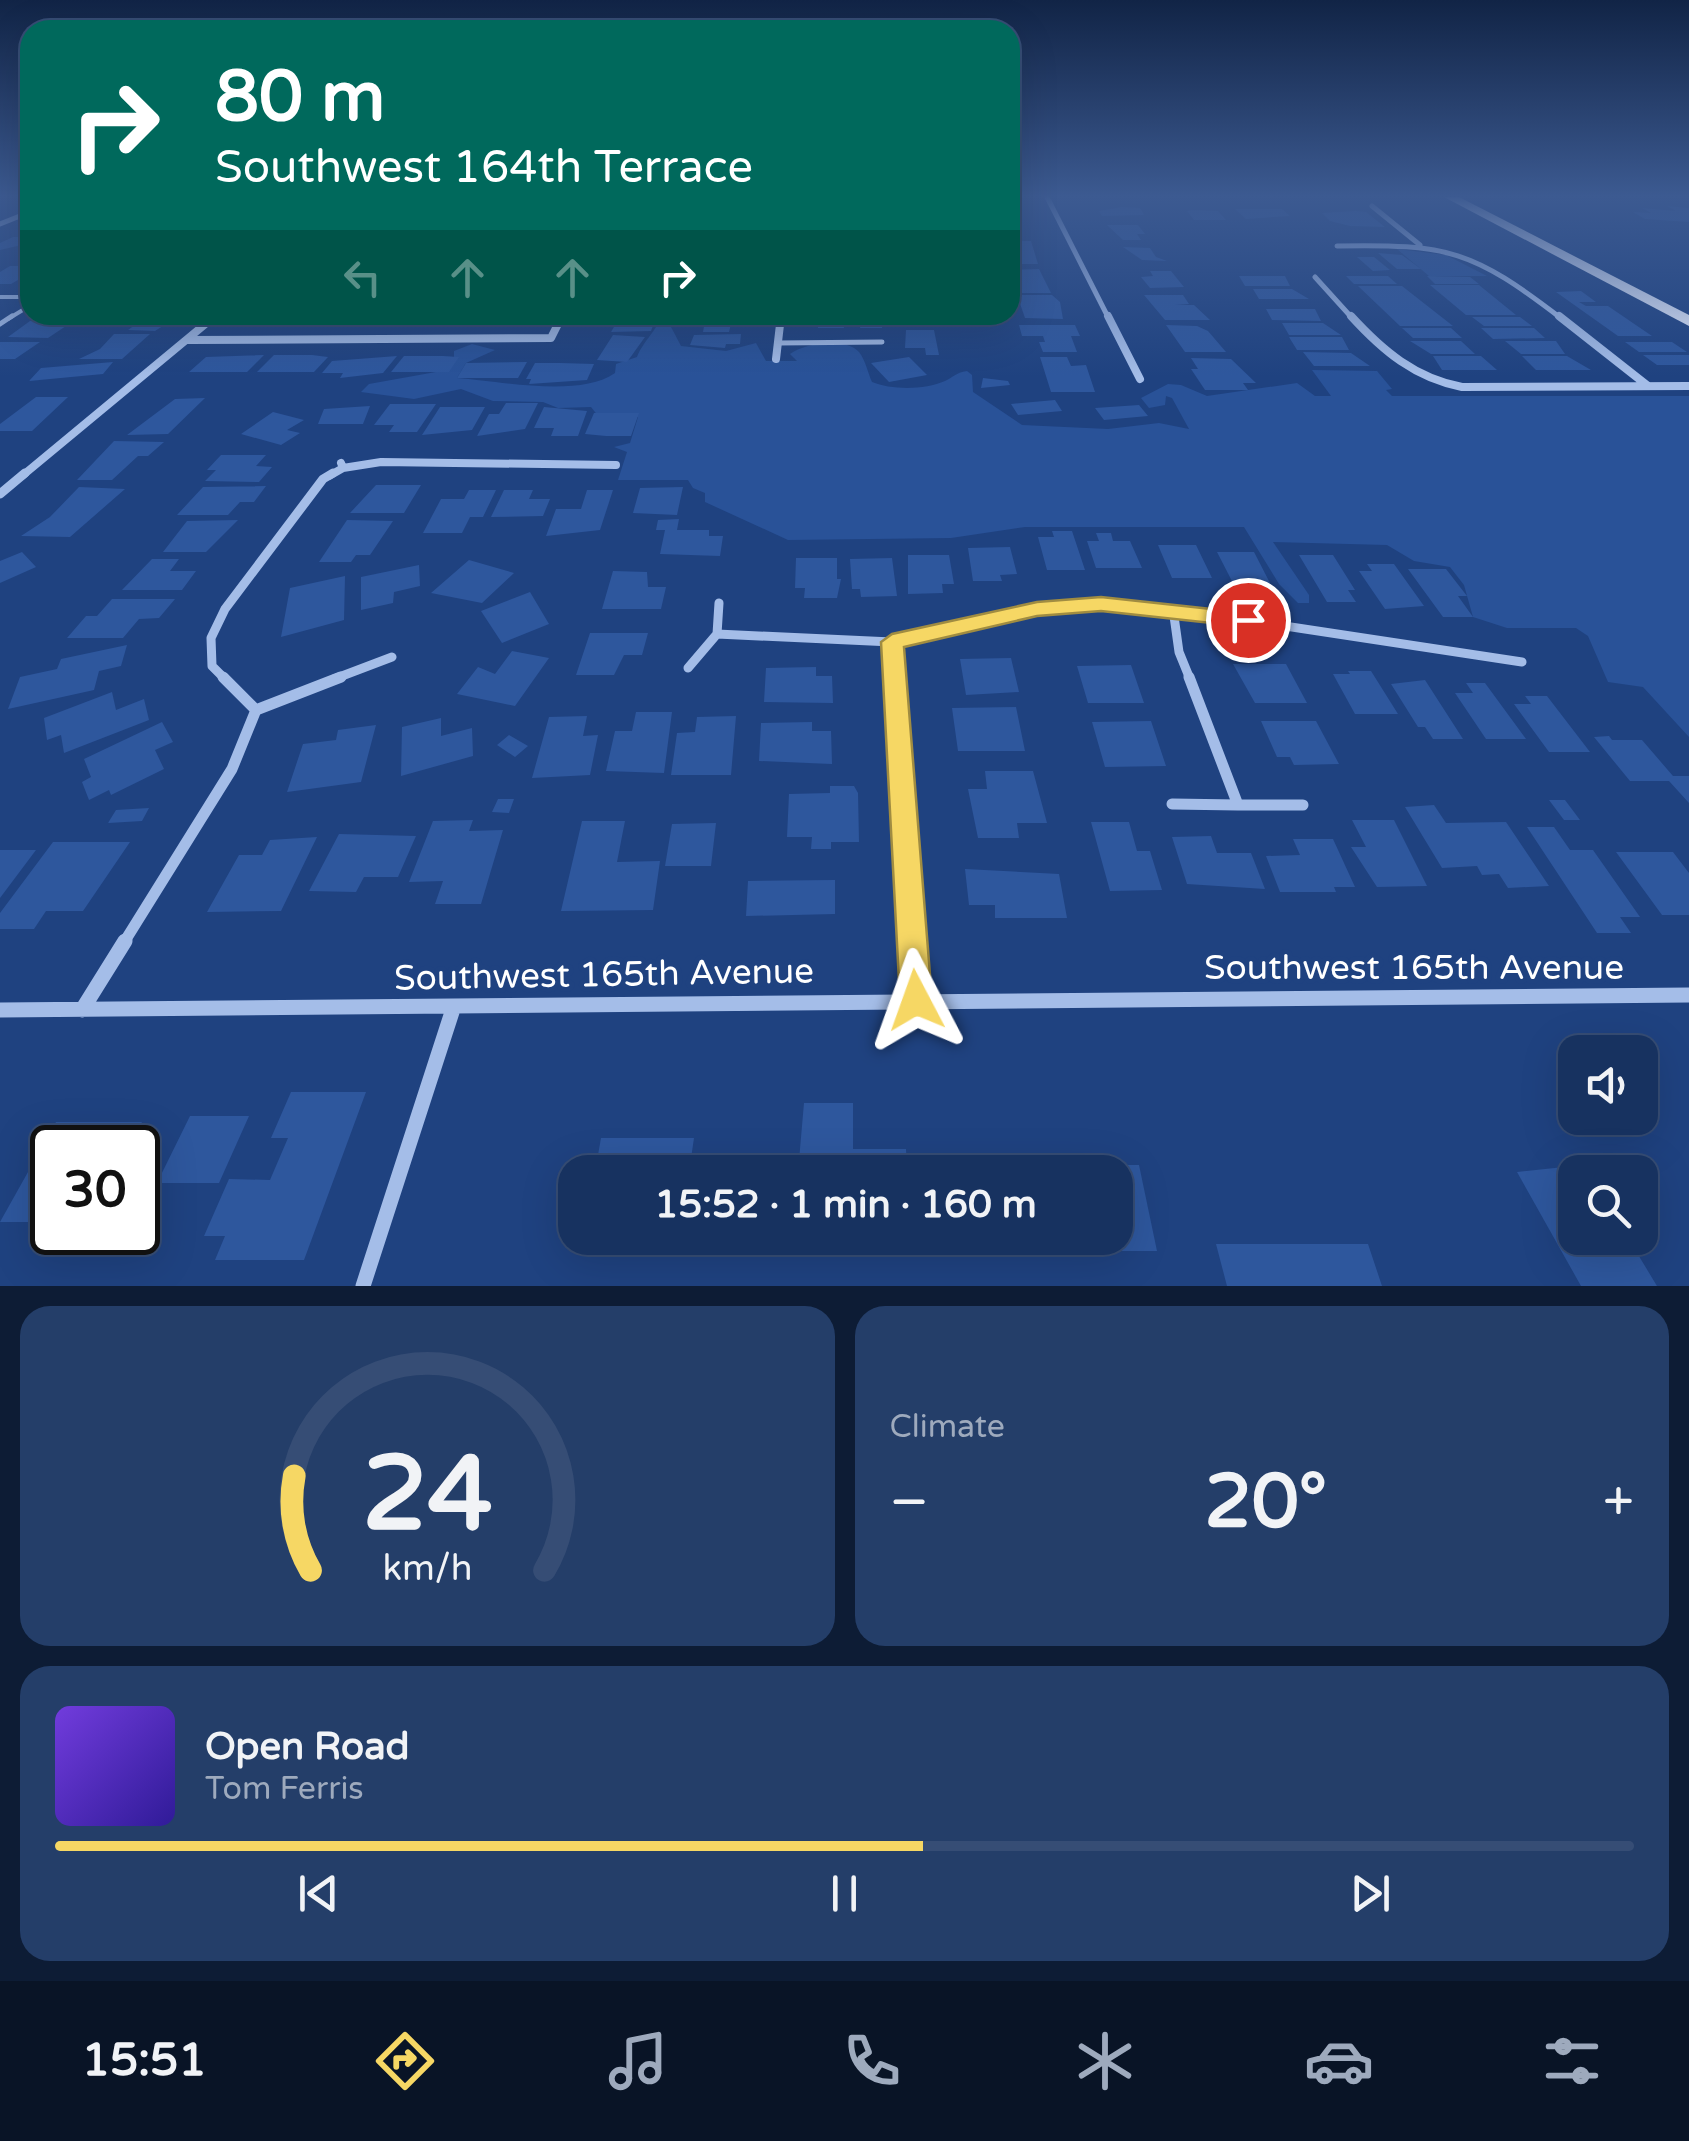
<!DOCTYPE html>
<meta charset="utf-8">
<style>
body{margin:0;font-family:"Varela Round",sans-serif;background:#243e69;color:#f1f3f6;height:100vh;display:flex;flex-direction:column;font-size:38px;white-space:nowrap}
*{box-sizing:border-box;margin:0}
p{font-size:32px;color:#9eaabd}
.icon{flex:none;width:55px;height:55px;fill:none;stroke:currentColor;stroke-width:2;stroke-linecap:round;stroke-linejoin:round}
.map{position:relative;height:1286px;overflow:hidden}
.details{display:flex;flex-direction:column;gap:20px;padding:20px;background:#0d1c35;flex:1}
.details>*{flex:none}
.banner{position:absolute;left:20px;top:20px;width:1000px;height:305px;border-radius:30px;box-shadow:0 10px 40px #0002,0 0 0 2px #364d75;background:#00695c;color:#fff;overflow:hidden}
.fabs{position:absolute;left:1558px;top:1035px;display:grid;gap:20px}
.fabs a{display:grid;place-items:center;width:100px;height:100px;border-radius:20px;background:#173260;box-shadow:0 10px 40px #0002,0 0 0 2px #364d75;font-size:50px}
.speed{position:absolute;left:30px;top:1125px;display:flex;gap:20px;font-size:50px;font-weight:700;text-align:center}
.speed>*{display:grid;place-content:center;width:130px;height:130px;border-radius:50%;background:#173260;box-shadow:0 10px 40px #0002,0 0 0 2px #364d75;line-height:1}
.speed .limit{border:5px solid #111;border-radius:15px;background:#fff;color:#111}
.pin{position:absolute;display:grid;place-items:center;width:85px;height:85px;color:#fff;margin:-42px;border:5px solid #fff;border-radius:50%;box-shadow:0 2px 10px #0007}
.me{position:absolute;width:110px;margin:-55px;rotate:356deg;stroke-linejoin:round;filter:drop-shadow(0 0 8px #0008)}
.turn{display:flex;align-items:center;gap:35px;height:210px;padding:0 30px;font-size:45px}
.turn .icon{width:130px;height:130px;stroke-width:2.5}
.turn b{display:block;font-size:70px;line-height:85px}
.lanes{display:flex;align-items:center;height:95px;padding:0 30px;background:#0003;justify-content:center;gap:50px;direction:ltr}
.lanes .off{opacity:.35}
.big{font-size:75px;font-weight:800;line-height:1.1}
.details .card{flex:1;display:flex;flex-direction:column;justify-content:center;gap:15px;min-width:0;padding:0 35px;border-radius:30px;background:#243e69}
.details .dial{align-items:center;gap:0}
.dial svg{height:260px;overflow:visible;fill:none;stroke:#364d75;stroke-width:7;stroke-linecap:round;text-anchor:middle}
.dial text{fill:#f1f3f6;stroke:none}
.song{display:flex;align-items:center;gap:30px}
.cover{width:120px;height:120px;border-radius:15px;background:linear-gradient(135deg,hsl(260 70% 55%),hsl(250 70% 35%))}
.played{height:10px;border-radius:5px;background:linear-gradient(90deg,#f6d764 55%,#364d75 55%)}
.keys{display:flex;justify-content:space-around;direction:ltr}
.heat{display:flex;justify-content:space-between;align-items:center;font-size:55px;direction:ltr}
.details .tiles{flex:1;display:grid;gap:20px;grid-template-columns:1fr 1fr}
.card:last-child{grid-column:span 2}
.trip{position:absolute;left:558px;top:1155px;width:575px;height:100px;border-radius:30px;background:#173260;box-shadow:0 10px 40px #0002,0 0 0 2px #364d75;font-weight:800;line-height:100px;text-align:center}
.menu{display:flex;height:160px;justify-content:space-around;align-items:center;background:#091426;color:#9eaabd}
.menu .icon{width:70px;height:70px}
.menu .on{color:#f6d764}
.menu b{font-size:45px;color:#f1f3f6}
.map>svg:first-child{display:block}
.green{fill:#295298}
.building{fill:#2e579d}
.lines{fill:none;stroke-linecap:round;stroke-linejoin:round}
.service-far1{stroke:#a4bde8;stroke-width:4}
.service{stroke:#a4bde8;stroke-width:5}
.minor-far4{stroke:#a4bde8;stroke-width:5}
.minor-far3{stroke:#a4bde8;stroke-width:8}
.minor-far2{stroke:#a4bde8;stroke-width:9}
.minor-far1{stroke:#a4bde8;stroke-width:11}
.minor{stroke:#a4bde8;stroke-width:15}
.primary{fill:#e6edfe;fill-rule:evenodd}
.route{fill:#f6d764;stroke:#a08c41;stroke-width:2.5}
.labels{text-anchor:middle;stroke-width:10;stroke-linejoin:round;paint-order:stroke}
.near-street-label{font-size:35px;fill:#fff;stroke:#1f4280}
</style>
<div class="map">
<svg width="1689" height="1286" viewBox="0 0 1689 1286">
<rect width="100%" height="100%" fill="#1f4280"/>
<!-- green -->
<path class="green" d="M1397,249l49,6 41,21h-58z
M661,315h19l-10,10 11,21 45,5 30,-8 10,18h31l-7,-7c15,-11 55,-17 69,-2 6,7 9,21 13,30 19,8 53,8 73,-1 9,-4 10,-8 22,-10l5,4 1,17 49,33 86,4 51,-6 30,6 -17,-31 -6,-2 -1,9 -16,3 -8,-10 27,-14 13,1 26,11 90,-13 18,13h16l-19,-26 65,1 15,18 -6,1 6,6h297v341l-46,-50 -35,-5 -20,-46 -12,-8h-69l-34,-11 -9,-32 -14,-18 -36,-6 -27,-16 -114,-3 36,53v8h-11l-19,-19 -35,-57h-219l-74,11 -163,2 -83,-38v-9l-12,-5 -5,-8h-70l9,-28 -13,-5 16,-4 8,-26h-39l-8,-10 -33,1 -15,-6 -50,-1 -32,-12 -47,10 -53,-7 8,-8 78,-14 7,-8v-11l18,-7 23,6 -29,13 -9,15c42,3 123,20 158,-5l1,-9 21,-7c6,-16 23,-30 24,-42z"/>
<!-- building -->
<path class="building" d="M1667,206l22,2v14l-44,-3 -12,-7 18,1 -9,-5 34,3z
M1122,207l18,1 4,7 -42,1 -3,-5z
M1235,209h47l8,7 -44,3z
M1192,210l26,1 8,9h-32l-7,-9z
M1356,211l10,1 19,15 -35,-1 -20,-5 -8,-8z
M1107,225h31l7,9h-8l4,6h-18z
M13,237h14l-3,2 6,4 -30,7v-7z
M1010,241h21l7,23h-24z
M1123,247l27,1 6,9 11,4 -25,-1z
M1378,253l24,2 19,14h-24z
M1357,257h17l16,13 -17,1z
M10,266h20v7l-19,11h-11v-12z
M1039,269l12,24h-36l2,-7h-7v-5h5l-4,-11z
M1150,271h21l13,16 -34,1 -9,-11 12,-1z
M1239,276h46l5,10h-45z
M1346,276h42l9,8h-43z
M1427,276l43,1 9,7h-44z
M1430,285h49l37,30h-50z
M1358,286h44l51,40h-53z
M1253,289h39l17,10h-50z
M1581,291l15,11h-17l7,4h22l44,30h-34l-62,-44z
M1017,295h35l8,7 3,17 -38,-1z
M1144,295h39l6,9 -14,1h19l16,15h-45z
M1266,309h49l6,12 -49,-1z
M149,315h27l1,2 -22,14 -27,-1z
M246,315h70l-6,6 -70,-2z
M410,315h53l-4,6 -53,-1z
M474,315h58l-3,5 -59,1z
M621,315h28l-3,8h8l-3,8 -40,1z
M706,315h34l-1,9h-8l-2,8h-26z
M818,315h25l1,13h-26z
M864,315h35v7h-16l-1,6h-22z
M1472,317h48l12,9h-48z
M30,321l42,1 -24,16 -40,-1z
M1282,323h41l18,12h-52z
M1019,325h56l5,11h-9l6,16h-34l-4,-10h6l-2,-6h-21z
M1166,325l31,1 11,5 18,21h-41z
M1402,328h49l11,10h-49z
M1481,328h53l11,10 -52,1z
M906,330h28l5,25h-13l-1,-7h-20z
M114,334h36l-28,25h-43l21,-10z
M741,334l-1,10h-14l-1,4 -35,-3 4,-10z
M613,335l32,2 -18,25 -30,-2z
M1289,337h53l7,13h-52z
M1410,341h51l14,13h-44z
M1505,341h51l9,13h-44z
M0,342h40l-25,17h-15z
M1625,342h47l15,10h-48z
M1303,352l48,1 19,13h-56z
M264,355l-17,17h-58l17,-15z
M274,355h38l16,2 -14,15h-57z
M1643,355h46v10h-32z
M397,356l-14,17 -43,5 3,-5h-21l10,-12z
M404,356h39l16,1 -10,15h-58z
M1433,356h48l16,14h-55z
M1522,356h45l24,14h-55z
M909,357l18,18 -38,7 -18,-19z
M1040,357h27l4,9 15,-1 9,27h-44z
M1191,358l40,1 25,24h-13l5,7h-43l-14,-21h7z
M113,362l-10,12 -74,7 12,-13z
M527,362l-9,16h-61l9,-15z
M535,363h25l34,1 -7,16 -58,4 2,-5h-5z
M983,378l25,3 2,4 -29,3z
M36,397h32l-36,34h-32v-7z
M205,398l-37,36 -41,1 48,-36z
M1055,400l7,11 -44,4 -7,-11z
M506,403h32l-13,26 -48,7 12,-22h10z
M390,404h46l-19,28h-28l5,-7h-20z
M1139,405l9,11 -44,4 -9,-12z
M370,406l-7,18h-45l6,-15z
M440,407h45l-13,23 -50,5z
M544,407l43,4 -9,25h-27l3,-8h-20z
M273,412l31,8 -17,10 13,3 -19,12 -40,-11z
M594,413h45l-8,23h-25l-21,-2z
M114,441l50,1 -16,14h-10l-26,24h-35z
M221,455h45l-10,11 16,1 -13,15 -54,-1 11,-11h-9z
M376,485h45l-17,28h-54z
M266,486l-12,16h-14l-12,13h-51l26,-28z
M79,487l46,2 -55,48 -49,-1 29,-19z
M683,487l-6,28 -44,-2 7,-25z
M469,490h27l-13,27h-13l-8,16h-39l18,-34h23z
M504,490h29l-4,9h21l-7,17 -52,1z
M587,490h26l-13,40 -54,6 10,-27h25z
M679,519l-2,11h32v6h14l-3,20 -60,-2 5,-24h-9l2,-10z
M238,520l-32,32h-43l24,-31z
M347,520l46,1 -23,34h-14l-5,7h-32z
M1052,531h20l13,39h-38l-9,-33h16z
M1096,533h15l2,8h17l12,27h-46l-9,-27h12z
M1158,545h38l16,33h-40z
M1010,547l7,27 -17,1 2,6h-29l-5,-33z
M22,552l14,15 -36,16v-22z
M1217,552h37l17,33h-37z
M908,555h41l5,29h-12l1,9 -35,1z
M1299,555h34l22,35h-7l8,12h-29z
M796,558h41v21h4l-4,19h-33l1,-10h-10z
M892,558l5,38 -36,1 -1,-8h-8l-2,-30z
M152,559h27l-9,12h26l-14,19h-60z
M469,560l45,13 -32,30 -51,-10z
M1367,564h27l30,42 -39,3 -26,-38h13z
M419,565l1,21 -26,6 -1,11 -32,7v-33z
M1408,569h38l21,27h-9l15,21h-30z
M613,571l34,1 1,15h18l-5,22h-59z
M345,576l-1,44 -63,17 9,-49z
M530,592l19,32 -47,19 -21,-32z
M112,599h63l-16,19 -20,1 -16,19h-56l19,-22h11z
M590,633h58l-6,22h-18l-10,20h-38z
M127,645l-6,21 -22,5 -5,19 -86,19 12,-32 37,-8 4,-10z
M512,651l37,7 -34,48 -58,-12 21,-27 17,7z
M1011,658l8,34 -53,3 -6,-36z
M1233,664h53l21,39h-52z
M1131,665l13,38h-56l-11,-37z
M816,667v9h16l1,27 -69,-1 2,-34z
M1348,671h23l27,43h-43l-22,-40h17z
M1425,680l38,59h-30l-8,-12h-7l-27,-43z
M1466,683h19l41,56h-40l-31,-46h18z
M112,692l4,18 28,-11 5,21 -85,33 -3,-18 -14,5 -3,-22z
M1525,696h22l43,56h-41l-35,-48h17z
M1016,707l9,44h-67l-6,-43z
M636,712h36l-8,61 -58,-2 9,-40h17z
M587,716l-4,20 15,-1 -8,40 -58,3 17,-61z
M736,716l-5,59h-60l6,-42 18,-1 2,-15z
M441,718v18l31,-8 1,28 -72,20 1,-49z
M1151,721l15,45 -61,1 -13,-45z
M1261,721h55l23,43 -45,1 -4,-8h-13z
M162,722l11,20 -18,8 9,19 -53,26 -2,-5 -20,10 -7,-18 9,-5 -7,-18z
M812,722v9h19l1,33 -73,-3 2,-38z
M376,725l-15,57 -74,10 16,-48 33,-4 2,-10z
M509,735l19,11 -13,11 -18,-12z
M1609,736l3,4h30l31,36h16v27l-20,-22h-39l-36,-44z
M985,771h48l14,52h-30l2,15h-41l-10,-49h19z
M830,786h24l4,7 1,49h-28v7h-20l1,-12h-25l2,-43 41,-1z
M498,799h16l-5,14 -17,-1z
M1549,800h16l15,20h-16z
M1434,805l12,18 60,-1 43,64 -41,2 -9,-14 -17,1 -5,-9 -35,2 -37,-61z
M149,808l-7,13 -34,2 8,-13z
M473,820l-4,11 34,-1 -22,74h-46l8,-23 -34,1 24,-61z
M1352,820h42l33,66 -50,1 -26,-40h15z
M582,821h43l-8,41 43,-1 -7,49 -92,1z
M1091,822h38l8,29h13l12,39 -52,1z
M716,823l-5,43h-46l7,-42z
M1527,827h27l16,23h23l47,67h-20l11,16h-34z
M339,834l77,2 -18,41h-34l-8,15 -47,-1z
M1211,836l6,17h34l14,36 -78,-5 -15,-47z
M317,837l-36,74 -74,1 32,-57h23l8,-15z
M1293,839h40l22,48h-21l2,5h-56l-14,-36 34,-1z
M53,842h77l-47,69h-37l-12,18h-34v-16z
M0,850h36l-36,48z
M1616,852h57l16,21v42h-27z
M965,869l94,5 8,44h-72v-13h-26z
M835,880v34l-89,2 2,-35z
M291,1092h75l-62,168h-89l10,-24h-21l25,-57 41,1 18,-42h-17z
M804,1103h49v46h53l1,23h-109z
M190,1116h59l-30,67h-62z
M56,1122h86l-14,26h-76v74h-52z
M601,1138h93l-5,34h-94z
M991,1165h148l18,86h-157l-1,-13h116v-66h-123z
M1583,1165l5,7h-13v66h53l29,48h-76l-64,-114z
M1216,1244h152l14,42h-155z"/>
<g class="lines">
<!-- service-far1 -->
<path class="service-far1" d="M0,297h30
M8,319l18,-11"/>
<!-- service -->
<path class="service" d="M0,324l12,-8
M778,343l104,-1"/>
<!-- minor-far4 -->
<path class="minor-far4" d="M1047,197l62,122
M1372,206l48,39
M0,224l30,-12
M1337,246c112,-2 135,4 225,73
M1315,277l38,42
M212,319l5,-4
M561,319l2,-4
M781,319v-4"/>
<!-- minor-far3 -->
<path class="minor-far3" d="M1108,316l32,63
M1351,316c32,35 64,62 111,71l227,-1
M1559,316l89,70
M188,340l363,-2 11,-22
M776,359l5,-43
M343,468l38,-6 235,3
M22,476l193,-160
M329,476l14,-8 -2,-5"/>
<!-- minor-far2 -->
<path class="minor-far2" d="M0,494l25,-21
M719,603l-2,31 175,8 145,-33 64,-5 72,5 349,53
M1173,609l6,43 11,27
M892,642l3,37
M688,668l29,-34
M225,679l-13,-13 -1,-28 14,-29 98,-130 10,-6
M334,679l58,-22"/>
<!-- minor-far1 -->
<path class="minor-far1" d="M894,677l18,267
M256,710l85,-33
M1172,804l66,1 -49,-128
M1238,805h65
M123,944l109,-175 24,-59 -33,-33"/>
<!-- minor -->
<path class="minor" d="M912,941l4,59
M0,1010l1689,-15
M82,1010l43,-69
M363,1286l91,-280"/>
<!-- primary -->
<path class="primary" d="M1444,197h15l230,118v11z"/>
</g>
<!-- sky -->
<linearGradient id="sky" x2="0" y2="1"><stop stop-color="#112446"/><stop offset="0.52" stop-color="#3c5a91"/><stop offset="1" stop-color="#3c5a91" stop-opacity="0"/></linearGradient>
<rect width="1689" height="377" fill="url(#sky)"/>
<!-- route -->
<path class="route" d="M1101,597l147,16 11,7 -11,7 -147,-16 -64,5 -133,31 28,353 -4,11 -12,5 -11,-5 -5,-11 -19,-358 11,-8 145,-32z"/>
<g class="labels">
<!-- near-street labels -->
<g class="near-street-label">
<text x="1414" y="979">Southwest 165th Avenue</text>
<text transform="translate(604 974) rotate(-1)" y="12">Southwest 165th Avenue</text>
</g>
</g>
</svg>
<div class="fabs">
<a><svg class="icon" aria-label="sound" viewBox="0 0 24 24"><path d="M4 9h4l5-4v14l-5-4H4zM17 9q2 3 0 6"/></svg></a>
<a><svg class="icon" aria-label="search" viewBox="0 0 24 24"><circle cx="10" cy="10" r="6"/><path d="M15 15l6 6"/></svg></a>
</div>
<div class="speed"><div class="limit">30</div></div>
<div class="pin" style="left:1248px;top:620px;background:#d93025"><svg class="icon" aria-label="arrive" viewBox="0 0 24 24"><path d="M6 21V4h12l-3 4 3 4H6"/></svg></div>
<svg class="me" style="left:916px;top:1000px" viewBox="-20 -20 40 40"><path d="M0-17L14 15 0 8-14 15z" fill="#f6d764" stroke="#fff" stroke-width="4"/></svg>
<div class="trip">15:52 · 1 min · 160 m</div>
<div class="banner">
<div class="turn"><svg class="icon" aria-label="right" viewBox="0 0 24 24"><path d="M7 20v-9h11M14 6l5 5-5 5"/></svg><div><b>80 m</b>Southwest 164th Terrace</div></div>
<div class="lanes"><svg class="icon off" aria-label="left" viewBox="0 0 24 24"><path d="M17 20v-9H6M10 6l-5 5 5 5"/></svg><svg class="icon off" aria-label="ahead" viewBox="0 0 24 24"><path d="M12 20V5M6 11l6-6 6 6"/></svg><svg class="icon off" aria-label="ahead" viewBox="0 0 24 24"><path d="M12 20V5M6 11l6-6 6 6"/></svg><svg class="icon" aria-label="right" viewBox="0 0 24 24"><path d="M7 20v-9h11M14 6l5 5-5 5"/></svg></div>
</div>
</div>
<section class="details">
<div class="tiles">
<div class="card dial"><svg viewBox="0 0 100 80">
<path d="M14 69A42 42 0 1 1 86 69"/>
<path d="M14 69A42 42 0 0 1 9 40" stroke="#f6d764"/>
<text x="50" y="56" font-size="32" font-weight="700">24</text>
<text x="50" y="72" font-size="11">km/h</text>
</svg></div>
<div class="card"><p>Climate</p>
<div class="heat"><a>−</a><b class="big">20°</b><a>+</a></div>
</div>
<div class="card">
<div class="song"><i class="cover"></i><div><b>Open Road</b><p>Tom Ferris</p></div></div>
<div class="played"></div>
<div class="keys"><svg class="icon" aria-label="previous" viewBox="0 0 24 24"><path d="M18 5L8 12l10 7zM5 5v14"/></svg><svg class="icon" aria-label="pause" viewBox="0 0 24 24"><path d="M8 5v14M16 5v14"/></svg><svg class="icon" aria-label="next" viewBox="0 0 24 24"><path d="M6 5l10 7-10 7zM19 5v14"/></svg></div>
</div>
</div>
</section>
<nav class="menu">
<b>15:51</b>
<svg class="icon on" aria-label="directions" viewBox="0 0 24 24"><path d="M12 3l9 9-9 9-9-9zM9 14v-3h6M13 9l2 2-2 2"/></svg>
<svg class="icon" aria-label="music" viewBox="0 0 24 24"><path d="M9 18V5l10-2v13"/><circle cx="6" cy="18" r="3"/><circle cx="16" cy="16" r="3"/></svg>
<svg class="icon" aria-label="phone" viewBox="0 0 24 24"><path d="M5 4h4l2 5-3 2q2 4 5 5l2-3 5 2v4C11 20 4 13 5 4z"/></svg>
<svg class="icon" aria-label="climate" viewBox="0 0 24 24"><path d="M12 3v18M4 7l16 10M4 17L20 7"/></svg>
<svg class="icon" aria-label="car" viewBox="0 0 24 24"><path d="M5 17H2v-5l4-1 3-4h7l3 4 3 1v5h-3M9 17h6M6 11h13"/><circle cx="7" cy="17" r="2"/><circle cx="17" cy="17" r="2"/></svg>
<svg class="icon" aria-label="filters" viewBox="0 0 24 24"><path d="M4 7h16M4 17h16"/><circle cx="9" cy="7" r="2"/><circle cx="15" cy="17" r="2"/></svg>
</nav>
